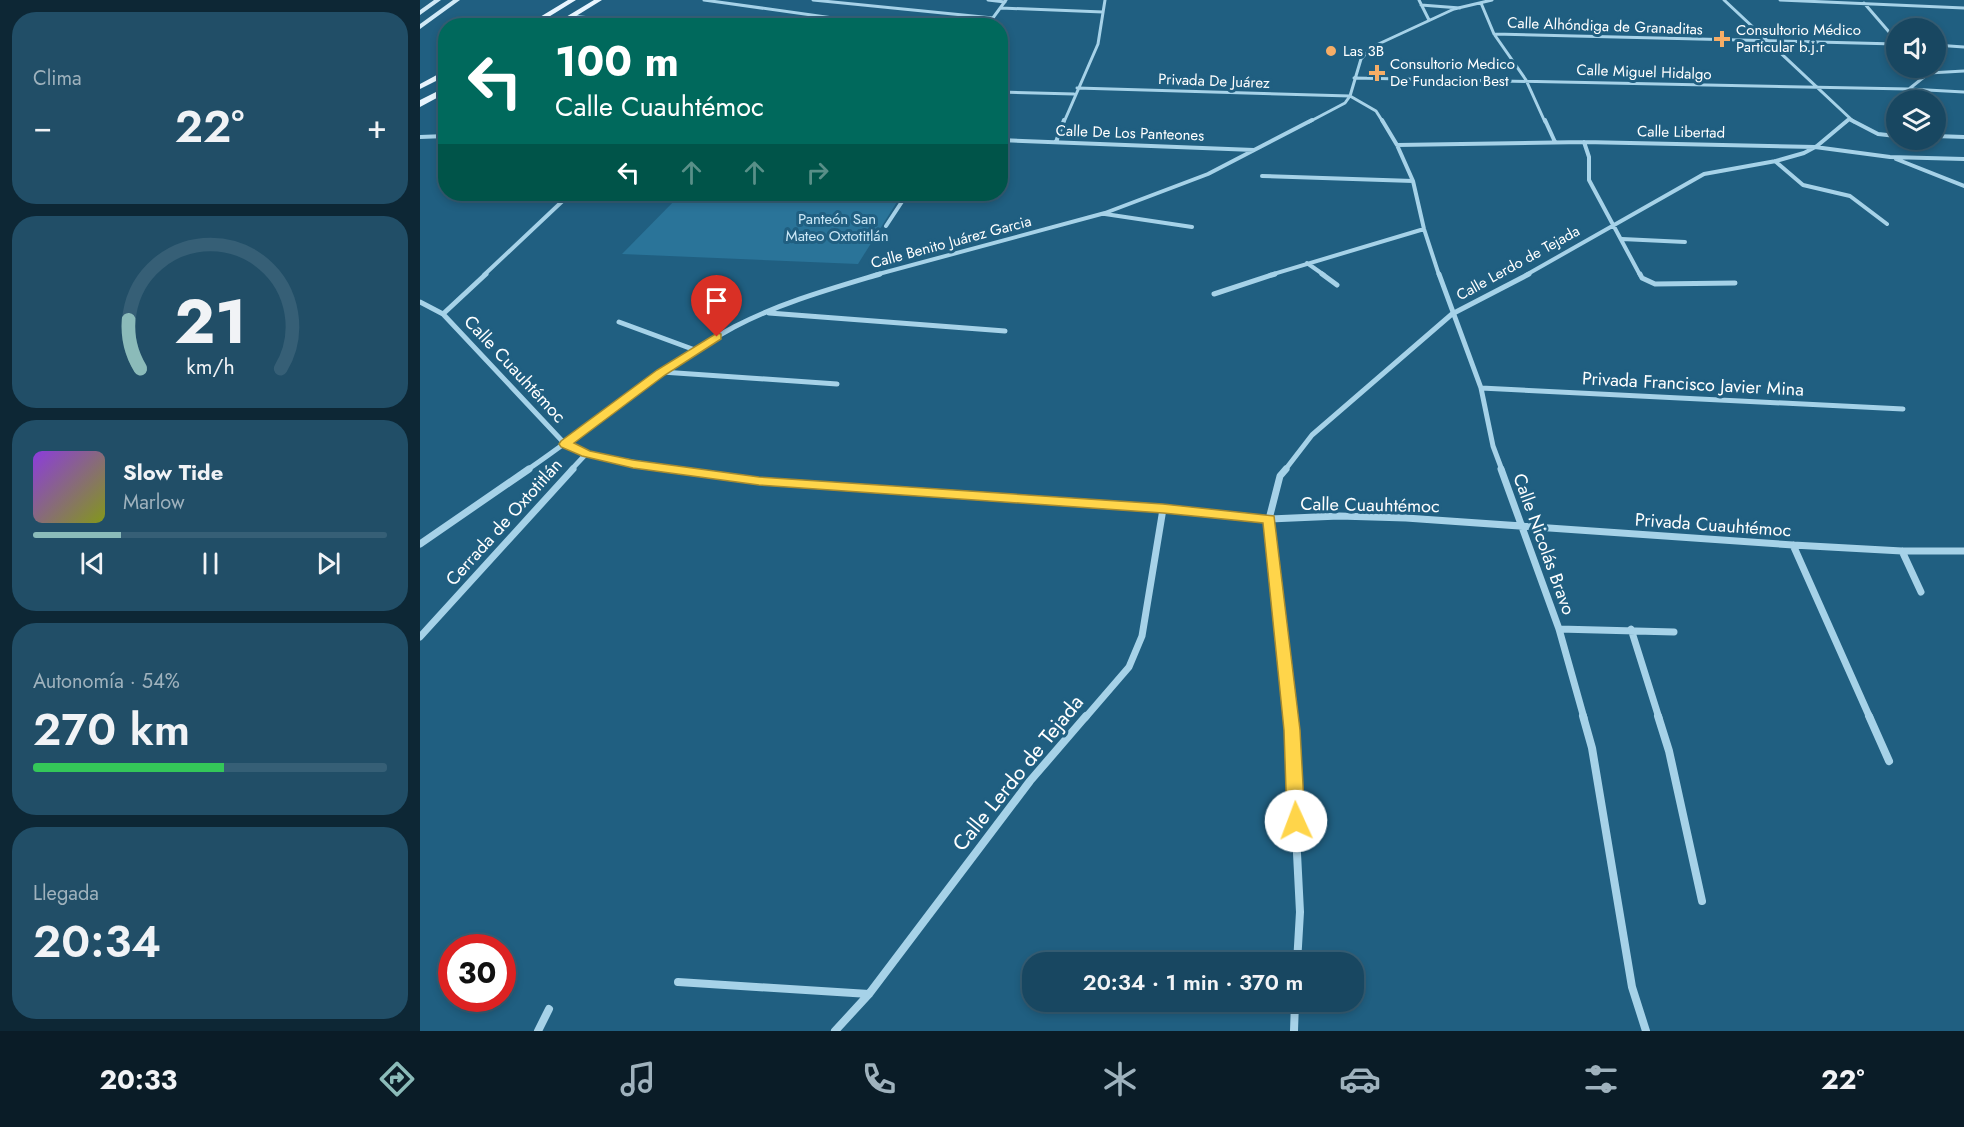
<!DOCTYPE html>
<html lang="es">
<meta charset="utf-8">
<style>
body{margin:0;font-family:Jost,sans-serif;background:#214e67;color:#f1f3f6;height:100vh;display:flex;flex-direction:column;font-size:22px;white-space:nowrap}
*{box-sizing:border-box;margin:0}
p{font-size:20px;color:#9fb2bd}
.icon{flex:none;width:33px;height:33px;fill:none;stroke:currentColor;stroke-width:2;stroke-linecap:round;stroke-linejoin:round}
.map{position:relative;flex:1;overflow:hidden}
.panel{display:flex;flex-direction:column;gap:12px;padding:12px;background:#0d2735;width:420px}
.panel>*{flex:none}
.top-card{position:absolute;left:18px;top:18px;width:570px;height:183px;border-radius:24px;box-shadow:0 3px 9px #0003,0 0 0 2px #365f76;background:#00695c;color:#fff;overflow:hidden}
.buttons{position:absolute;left:1466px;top:18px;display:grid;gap:12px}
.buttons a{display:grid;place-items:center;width:60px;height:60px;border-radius:50%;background:#184761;box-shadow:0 3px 9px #0003,0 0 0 2px #365f76;font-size:30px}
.speed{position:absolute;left:18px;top:934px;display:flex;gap:12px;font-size:30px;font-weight:700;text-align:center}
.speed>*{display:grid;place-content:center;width:78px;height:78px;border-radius:50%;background:#184761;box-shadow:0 3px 9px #0003,0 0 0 2px #365f76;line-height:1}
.speed .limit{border:9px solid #d22;background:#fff;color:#111}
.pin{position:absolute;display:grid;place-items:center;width:51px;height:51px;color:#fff;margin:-62px -26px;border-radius:50% 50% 50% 0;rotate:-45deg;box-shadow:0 0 6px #0007}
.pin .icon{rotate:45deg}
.me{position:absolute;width:66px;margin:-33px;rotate:358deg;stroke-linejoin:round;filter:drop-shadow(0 0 4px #0008)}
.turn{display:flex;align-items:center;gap:21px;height:126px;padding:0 18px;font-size:27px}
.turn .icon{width:78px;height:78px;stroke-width:2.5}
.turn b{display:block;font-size:42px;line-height:51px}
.lanes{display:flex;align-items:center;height:57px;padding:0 18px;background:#0003;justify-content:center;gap:30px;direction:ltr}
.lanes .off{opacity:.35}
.big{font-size:45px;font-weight:600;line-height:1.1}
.panel .tile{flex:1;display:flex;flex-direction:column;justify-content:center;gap:9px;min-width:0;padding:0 21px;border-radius:24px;background:#214e67}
.panel .dial{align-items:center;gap:0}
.dial svg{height:156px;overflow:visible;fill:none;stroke:#365f76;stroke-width:7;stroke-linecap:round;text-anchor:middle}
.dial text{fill:#f1f3f6;stroke:none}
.song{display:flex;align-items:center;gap:18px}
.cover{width:72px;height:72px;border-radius:9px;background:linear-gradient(135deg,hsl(270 70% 55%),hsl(70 70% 35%))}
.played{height:6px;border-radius:3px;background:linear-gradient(90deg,#8bbbb9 25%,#365f76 25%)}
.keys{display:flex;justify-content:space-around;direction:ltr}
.heat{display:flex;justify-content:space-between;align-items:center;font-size:33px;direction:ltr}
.charge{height:9px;border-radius:4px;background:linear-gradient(90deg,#34c759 54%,#365f76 0)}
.trip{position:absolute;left:602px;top:952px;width:342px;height:60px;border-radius:24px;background:#184761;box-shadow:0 3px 9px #0003,0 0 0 2px #365f76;font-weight:600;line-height:60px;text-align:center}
.tabs{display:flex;height:96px;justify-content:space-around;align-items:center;background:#0a1c27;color:#9fb2bd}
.tabs .icon{width:42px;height:42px}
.tabs .selected{color:#8bbbb9}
.tabs b{font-size:27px;color:#f1f3f6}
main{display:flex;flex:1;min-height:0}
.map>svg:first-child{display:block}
.green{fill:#2a7499}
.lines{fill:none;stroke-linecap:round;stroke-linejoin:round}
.minor-far4{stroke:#a6d2e8;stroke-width:3}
.minor-far3{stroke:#a6d2e8;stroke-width:4}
.minor-far2{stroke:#a6d2e8;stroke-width:5}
.minor-far1{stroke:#a6d2e8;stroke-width:7}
.minor{stroke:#a6d2e8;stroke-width:8}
.secondary{fill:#d0e9f6;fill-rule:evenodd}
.primary{fill:#e8f5fe;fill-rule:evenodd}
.route{fill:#ffd54a;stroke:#a68a30;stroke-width:1.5}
.poi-dot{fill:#f6ad66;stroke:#205f81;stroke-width:2}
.labels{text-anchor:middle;stroke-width:6;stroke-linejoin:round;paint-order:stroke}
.far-street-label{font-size:15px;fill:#fff;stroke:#205f81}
.far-poi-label{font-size:15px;fill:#fff;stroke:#205f81;text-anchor:start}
.far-park-label{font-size:15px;fill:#cae7f6;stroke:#205f81}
.street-label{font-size:18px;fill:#fff;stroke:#205f81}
.near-street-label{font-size:21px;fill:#fff;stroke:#205f81}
</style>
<main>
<section class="panel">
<div class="tile"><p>Clima</p>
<div class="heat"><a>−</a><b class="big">22°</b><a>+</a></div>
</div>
<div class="tile dial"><svg viewBox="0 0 100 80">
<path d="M14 69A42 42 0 1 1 86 69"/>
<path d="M14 69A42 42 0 0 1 8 44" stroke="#8bbbb9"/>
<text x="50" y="56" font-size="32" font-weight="700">21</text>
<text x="50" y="72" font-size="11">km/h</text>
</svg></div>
<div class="tile">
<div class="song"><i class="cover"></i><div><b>Slow Tide</b><p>Marlow</p></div></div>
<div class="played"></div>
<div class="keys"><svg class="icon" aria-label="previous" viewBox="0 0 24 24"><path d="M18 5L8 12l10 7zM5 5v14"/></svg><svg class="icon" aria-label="pause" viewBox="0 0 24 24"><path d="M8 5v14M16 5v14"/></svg><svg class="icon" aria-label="next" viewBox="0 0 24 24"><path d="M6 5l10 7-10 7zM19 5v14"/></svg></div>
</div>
<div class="tile"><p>Autonomía · 54%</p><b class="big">270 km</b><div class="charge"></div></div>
<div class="tile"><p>Llegada</p><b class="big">20:34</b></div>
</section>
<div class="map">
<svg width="1544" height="1031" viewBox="0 0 1544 1031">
<rect width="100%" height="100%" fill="#205f81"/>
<!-- green -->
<path class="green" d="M261,194h221l-44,70 -236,-10z"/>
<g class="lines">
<!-- minor-far4 -->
<path class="minor-far4" d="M284,0l136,19
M393,0l180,18
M568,0l17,2
M999,0l10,20
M1304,0l130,122
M1360,0l184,8
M1061,3l13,31 32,46 19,42
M1444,3l32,37
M1001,5l39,3
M581,8l102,4
M151,16l98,10
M409,26l11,-7
M567,26l19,-26
M1074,34l402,10
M1515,45l29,2
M1509,73l35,-2
M934,78l555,11 20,-16
M657,88l273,8 26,15 7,11
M1489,89l55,3
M580,92l74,2
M644,122l34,-78 7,-44
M889,122l36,-19 5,-7 11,-37 11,-12 82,-38 38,-9
M1426,122l3,-3"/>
<!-- minor-far3 -->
<path class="minor-far3" d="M962,120l15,25 16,36 11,48 15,46
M1125,120l10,22
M1431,120l27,14 18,2
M1515,136l29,1
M0,137l26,-1
M580,140l254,10
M636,142l8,-22
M1164,142l5,15v23l51,95
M977,145l187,-3 231,5 75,10 74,2
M1476,159l68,27
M1355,161l28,24 47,11 37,28
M842,176l151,5
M685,214l87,13
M466,226l21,-32
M1202,239l63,3
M887,263l17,12
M64,275l86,-81
M455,275l230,-62 103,-39 104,-54
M850,275l154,-46
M1106,275l178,-101 72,-13 28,-8 13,-7 31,-26"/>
<!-- minor-far2 -->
<path class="minor-far2" d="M902,274l15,11
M1019,274l42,114 12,58 9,24
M1220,274l2,4 13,6 80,-1
M794,294l61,-20
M0,302l23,12 122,130 21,10 92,16
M349,313l236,18
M23,314l43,-40
M199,322l76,28
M242,372l175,12
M1061,388l422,21
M107,470c69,-47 133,-103 207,-143 46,-24 96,-38 146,-53
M151,470l15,-16
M865,470l27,-35 140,-121 77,-40"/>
<!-- minor-far1 -->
<path class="minor-far1" d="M247,469l92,12 404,28 106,10 70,-3 67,2 387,27 109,6h62
M866,469l-6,7 -11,43 22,199
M1081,469l58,160 25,89
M0,544l109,-75
M1373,545l77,173
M1482,551l19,41
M1139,629l115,3
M1211,629l28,89
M0,637l153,-168
M665,718l44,-51 13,-31 21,-127"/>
<!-- minor -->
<path class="minor" d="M870,716l10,196 -3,51
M1163,716l9,32 40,239 14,44
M1238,716l11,35 33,150
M1449,716l20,45
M258,982l191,12
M118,1031l11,-22
M415,1031l34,-37 161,-213 56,-65
M874,1031l1,-29"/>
<!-- secondary -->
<path class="secondary" d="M14,0h7l-21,15v-5z
M33,0h7l-40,29v-5z"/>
<!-- primary -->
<path class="primary" d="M148,0h8l-42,26h-9z
M174,0h8l-42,26h-9z
M26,70v6l-26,13v-5z
M26,87v6l-26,14v-7z"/>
</g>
<!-- route -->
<path class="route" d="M297,333l4,1v5l-56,36 -91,68 16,8 43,9 126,17 404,27 111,12 26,214 5,91 -3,6 -6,2 -7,-2 -2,-6 -3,-91 -21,-207 -100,-10 -404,-28 -126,-17 -51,-12 -21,-9 -2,-3 2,-3 96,-71z"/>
<!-- markers -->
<g class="poi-dot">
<path d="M1299 30h6v6h6v6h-6v6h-6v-6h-6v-6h6z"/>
<circle cx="911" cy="51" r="6"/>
<path d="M954 64h6v6h6v6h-6v6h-6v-6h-6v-6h6z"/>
</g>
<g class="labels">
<!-- far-street labels -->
<g class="far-street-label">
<text transform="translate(1185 26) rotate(2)" y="5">Calle Alhóndiga de Granaditas</text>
<text transform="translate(1224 72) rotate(2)" y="5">Calle Miguel Hidalgo</text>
<text transform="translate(794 81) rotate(2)" y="5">Privada De Juárez</text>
<text transform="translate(1261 132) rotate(1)" y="5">Calle Libertad</text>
<text transform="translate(710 133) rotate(2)" y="5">Calle De Los Panteones</text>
<text transform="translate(531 242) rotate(-15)" y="5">Calle Benito Juárez Garcia</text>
<text transform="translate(1098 263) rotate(-29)" y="5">Calle Lerdo de Tejada</text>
</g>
<!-- far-poi labels -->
<g class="far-poi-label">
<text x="1316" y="35">Consultorio Médico<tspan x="1316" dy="17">Particular b.j.r</tspan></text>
<text x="923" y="56">Las 3B</text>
<text x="970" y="69">Consultorio Medico<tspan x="970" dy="17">De Fundacion Best</tspan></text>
</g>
<!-- far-park labels -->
<g class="far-park-label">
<text x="417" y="224">Panteón San<tspan x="417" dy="17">Mateo Oxtotitlán</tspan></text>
</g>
<!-- street labels -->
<g class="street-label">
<text transform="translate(95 369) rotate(47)" y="6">Calle Cuauhtémoc</text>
<text transform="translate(1273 384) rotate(3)" y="6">Privada Francisco Javier Mina</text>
<text transform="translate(950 505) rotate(1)" y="6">Calle Cuauhtémoc</text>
<text transform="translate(84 522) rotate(-48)" y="6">Cerrada de Oxtotitlán</text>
<text transform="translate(1293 525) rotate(4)" y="6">Privada Cuauhtémoc</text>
<text transform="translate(1124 544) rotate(70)" y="6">Calle Nicolás Bravo</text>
</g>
<!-- near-street labels -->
<g class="near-street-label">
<text transform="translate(598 773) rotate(-51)" y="7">Calle Lerdo de Tejada</text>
</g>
</g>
</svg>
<div class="buttons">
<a><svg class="icon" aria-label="sound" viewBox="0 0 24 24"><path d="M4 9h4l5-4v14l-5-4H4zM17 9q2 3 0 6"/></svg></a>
<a><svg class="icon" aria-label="layers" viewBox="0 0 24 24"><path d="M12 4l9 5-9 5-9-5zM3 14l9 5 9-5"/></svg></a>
</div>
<div class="speed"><div class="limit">30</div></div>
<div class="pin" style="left:297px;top:337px;background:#d93025"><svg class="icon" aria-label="arrive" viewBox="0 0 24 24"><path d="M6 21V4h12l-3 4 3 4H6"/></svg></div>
<svg class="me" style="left:876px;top:821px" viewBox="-20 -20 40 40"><circle r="19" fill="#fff"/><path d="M0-13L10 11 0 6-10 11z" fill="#ffd54a"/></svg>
<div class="trip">20:34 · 1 min · 370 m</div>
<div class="top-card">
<div class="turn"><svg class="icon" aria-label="left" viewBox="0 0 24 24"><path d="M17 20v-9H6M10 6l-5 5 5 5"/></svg><div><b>100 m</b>Calle Cuauhtémoc</div></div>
<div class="lanes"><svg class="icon" aria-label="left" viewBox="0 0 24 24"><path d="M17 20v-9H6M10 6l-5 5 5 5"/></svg><svg class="icon off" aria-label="ahead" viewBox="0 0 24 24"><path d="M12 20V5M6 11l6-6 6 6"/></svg><svg class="icon off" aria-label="ahead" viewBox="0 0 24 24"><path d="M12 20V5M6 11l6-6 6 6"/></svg><svg class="icon off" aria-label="right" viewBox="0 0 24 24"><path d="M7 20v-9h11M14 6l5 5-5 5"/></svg></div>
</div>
</div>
</main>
<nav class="tabs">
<b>20:33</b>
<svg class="icon selected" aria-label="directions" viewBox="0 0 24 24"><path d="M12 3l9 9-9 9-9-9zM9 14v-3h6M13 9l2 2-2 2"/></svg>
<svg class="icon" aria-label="music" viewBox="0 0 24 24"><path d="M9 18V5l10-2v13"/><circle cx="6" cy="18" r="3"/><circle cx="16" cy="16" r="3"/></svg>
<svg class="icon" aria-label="phone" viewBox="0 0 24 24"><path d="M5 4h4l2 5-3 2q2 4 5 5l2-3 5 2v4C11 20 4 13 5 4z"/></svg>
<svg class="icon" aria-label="climate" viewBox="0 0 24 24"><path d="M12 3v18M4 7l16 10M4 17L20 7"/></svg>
<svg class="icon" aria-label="car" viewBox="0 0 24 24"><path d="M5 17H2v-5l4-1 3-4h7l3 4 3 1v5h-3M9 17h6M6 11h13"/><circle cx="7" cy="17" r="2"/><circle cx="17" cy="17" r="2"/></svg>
<svg class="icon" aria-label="filters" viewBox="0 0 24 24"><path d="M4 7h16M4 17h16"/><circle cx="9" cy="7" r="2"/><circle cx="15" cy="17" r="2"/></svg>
<b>22°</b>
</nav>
